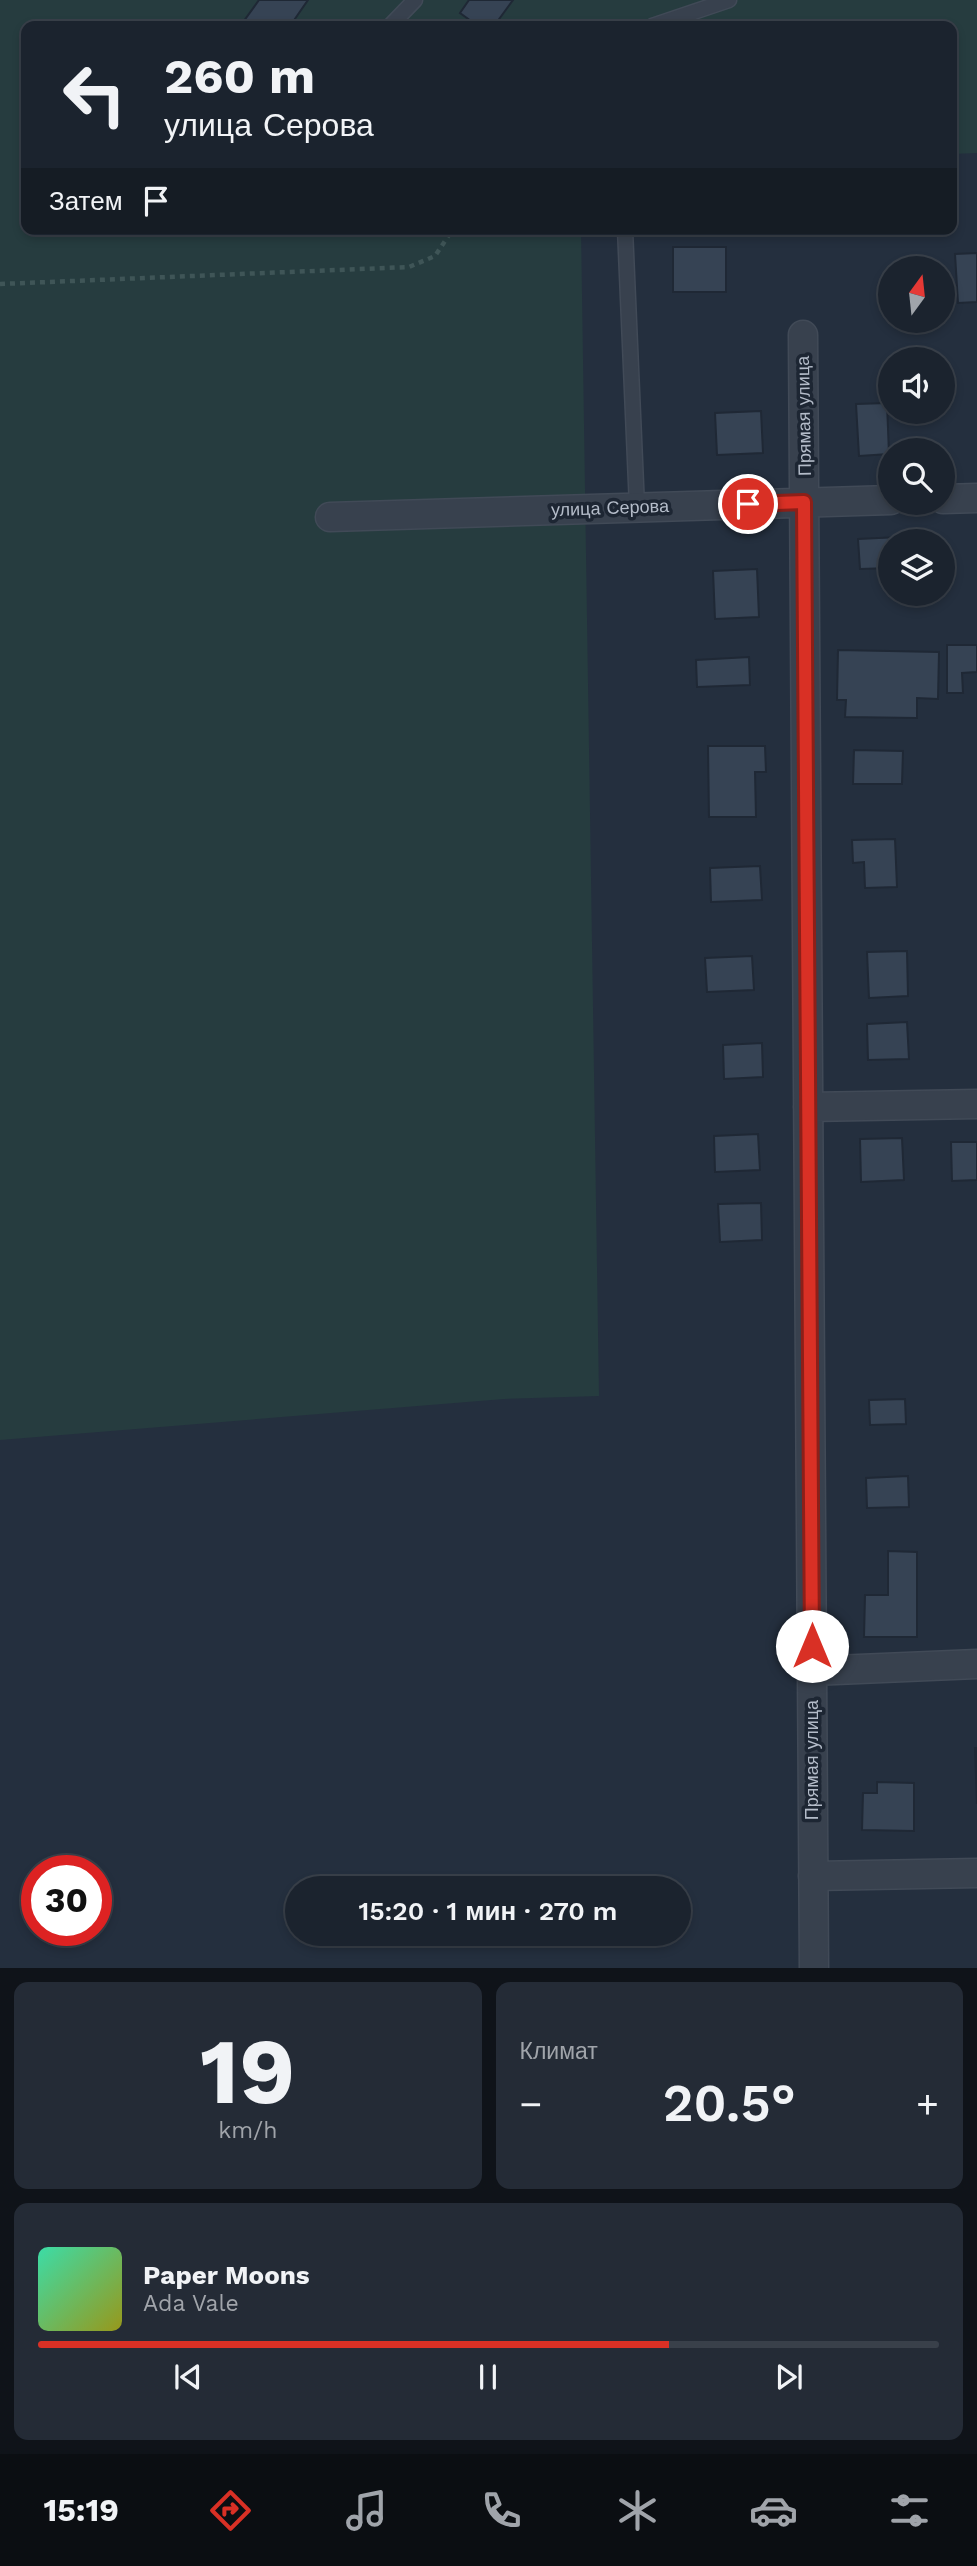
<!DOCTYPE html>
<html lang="ru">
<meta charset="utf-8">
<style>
body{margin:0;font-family:"Work Sans",sans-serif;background:#242b36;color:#f1f3f6;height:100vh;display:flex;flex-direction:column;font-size:26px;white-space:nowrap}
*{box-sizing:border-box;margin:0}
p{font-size:23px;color:#a0a4aa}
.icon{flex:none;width:38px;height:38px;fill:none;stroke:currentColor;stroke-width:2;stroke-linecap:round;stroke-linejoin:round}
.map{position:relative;height:1968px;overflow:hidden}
.sheet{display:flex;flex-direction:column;gap:14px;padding:14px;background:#0f1319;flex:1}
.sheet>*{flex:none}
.top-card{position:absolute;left:21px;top:21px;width:936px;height:214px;border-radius:14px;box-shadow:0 4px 10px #0003,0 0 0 2px #39404a;background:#1b232e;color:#f1f3f6;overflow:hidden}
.needle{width:46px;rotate:15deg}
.tools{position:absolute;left:878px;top:256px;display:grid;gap:14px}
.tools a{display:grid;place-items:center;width:77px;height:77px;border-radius:50%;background:#1b232e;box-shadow:0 4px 10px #0003,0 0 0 2px #39404a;font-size:35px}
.speed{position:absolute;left:21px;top:1855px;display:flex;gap:14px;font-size:35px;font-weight:700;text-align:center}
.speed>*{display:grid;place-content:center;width:91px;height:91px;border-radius:50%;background:#1b232e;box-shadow:0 4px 10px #0003,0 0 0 2px #39404a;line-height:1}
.speed .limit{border:10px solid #d22;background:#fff;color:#111}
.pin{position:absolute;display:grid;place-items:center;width:60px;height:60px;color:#fff;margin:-30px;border:4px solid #fff;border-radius:50%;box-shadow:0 2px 7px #0007}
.me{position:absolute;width:77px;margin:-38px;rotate:0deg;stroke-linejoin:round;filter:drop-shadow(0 0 5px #0008)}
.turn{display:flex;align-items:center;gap:24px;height:147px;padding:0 28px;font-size:32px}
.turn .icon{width:91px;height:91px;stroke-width:2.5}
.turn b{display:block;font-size:49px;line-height:60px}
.then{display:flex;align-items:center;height:66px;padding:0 28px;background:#0003;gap:14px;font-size:26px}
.big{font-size:52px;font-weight:600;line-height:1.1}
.sheet .card{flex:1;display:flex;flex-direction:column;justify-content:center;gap:10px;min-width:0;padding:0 24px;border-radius:14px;background:#242b36}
.sheet .dial{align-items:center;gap:0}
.dial b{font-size:91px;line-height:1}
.song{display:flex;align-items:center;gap:21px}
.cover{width:84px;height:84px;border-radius:10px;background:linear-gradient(135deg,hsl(160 70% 55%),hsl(60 70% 35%))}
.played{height:7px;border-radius:4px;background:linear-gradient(90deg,#d93025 70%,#39404a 70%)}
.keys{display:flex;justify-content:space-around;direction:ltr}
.heat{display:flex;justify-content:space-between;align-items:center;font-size:38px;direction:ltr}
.sheet .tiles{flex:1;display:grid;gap:14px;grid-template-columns:1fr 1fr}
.card:last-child{grid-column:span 2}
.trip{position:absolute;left:285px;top:1876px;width:406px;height:70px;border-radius:35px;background:#1b232e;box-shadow:0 4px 10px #0003,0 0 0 2px #39404a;font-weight:600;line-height:70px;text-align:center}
.tab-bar{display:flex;height:112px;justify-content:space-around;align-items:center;background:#0b0e12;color:#a0a4aa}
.tab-bar .icon{width:49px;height:49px}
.tab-bar .active{color:#d93025}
.tab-bar b{font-size:32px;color:#f1f3f6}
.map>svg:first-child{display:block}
.green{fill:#263c3f}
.building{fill:#364354;stroke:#1f2835;stroke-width:2}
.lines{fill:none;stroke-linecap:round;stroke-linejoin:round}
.service-casing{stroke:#414a57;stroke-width:17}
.minor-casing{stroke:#414a57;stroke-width:31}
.path{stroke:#3f5557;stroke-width:4.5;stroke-dasharray:5 5;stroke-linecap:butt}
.service{stroke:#38414e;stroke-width:14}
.minor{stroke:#38414e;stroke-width:28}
.route-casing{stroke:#8d1f18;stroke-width:18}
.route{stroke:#d93025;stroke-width:12}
.labels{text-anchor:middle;stroke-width:7;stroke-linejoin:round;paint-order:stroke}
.street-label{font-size:18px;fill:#b4bcc9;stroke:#1d2633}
</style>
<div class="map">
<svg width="977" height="1968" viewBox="0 0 977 1968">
<rect width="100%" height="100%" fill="#242f3e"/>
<!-- green -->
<path class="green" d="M0,0h977v153l-25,1v-128h-926v203h555l18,1167 -95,3 -504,41z"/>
<!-- building -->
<path class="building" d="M259,0h49l-18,26h-47l-2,-1z
M469,0h44l-19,26h-16l-18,-13z
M673,247h53v45h-53z
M977,253v49l-19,1 -3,-49z
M887,403l2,51 -30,2 -3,-52z
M761,411l2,42 -46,2 -2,-42z
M900,537l1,4h-10v27l-31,1 -2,-30z
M757,569l2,48 -44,2 -2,-48z
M947,645h30v27l-15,1 1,20h-16z
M838,650l101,2 -1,47 -21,-1v20l-72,-1 1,-17h-9z
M749,657l1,28 -53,2 -1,-27z
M708,746h57l1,26h-11l1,45h-47z
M854,750l49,1 -1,33h-49z
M895,839l2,48 -32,1 -1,-26 -11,1 -1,-23z
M760,866l2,34 -51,2 -1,-34z
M907,951l1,45 -39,2 -2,-46z
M752,956l2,34 -47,2 -2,-34z
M907,1022l2,37 -41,1 -1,-36z
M762,1043l1,34 -39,2 -1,-34z
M758,1134l2,36 -45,2 -1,-36z
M902,1138l2,42 -43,2 -1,-43z
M951,1142h26v38l-25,1z
M761,1203l1,37 -42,2 -2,-38z
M905,1399l1,25 -36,1 -1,-25z
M908,1476l1,31 -42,1 -1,-30z
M888,1551l29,1v85h-53l1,-42h23z
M975,1748h2v56z
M877,1782l37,1v48l-52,-1 1,-37h14z"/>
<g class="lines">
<!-- service casing -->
<g class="service-casing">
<path id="service" d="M390,26l25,-26
M652,26l77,-26
M625,229l12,278"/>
</g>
<!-- minor casing -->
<g class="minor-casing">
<path id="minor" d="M803,335l11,1633
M943,499l34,-1
M330,517l561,-17
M808,1107l169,-3
M812,1671l165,-7
M813,1876l164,-3"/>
</g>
<!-- path -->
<path class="path" d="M0,284l409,-17 26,-11 18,-27"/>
<!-- service -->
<use href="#service" class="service"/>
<!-- minor -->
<use href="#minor" class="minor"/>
</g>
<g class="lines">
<!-- route casing -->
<g class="route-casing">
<path id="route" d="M748,504l56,-2 8,1144"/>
</g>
<!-- route -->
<use href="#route" class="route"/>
</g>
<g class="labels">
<!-- street labels -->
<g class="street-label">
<text transform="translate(804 416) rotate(-91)" y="6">Прямая улица</text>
<text transform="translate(610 508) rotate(-2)" y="6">улица Серова</text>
<text transform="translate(812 1760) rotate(-90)" y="6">Прямая улица</text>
</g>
</g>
</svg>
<div class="tools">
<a><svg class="needle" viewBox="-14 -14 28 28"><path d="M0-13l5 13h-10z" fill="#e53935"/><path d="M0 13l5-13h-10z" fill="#a0a4aa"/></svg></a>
<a><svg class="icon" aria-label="sound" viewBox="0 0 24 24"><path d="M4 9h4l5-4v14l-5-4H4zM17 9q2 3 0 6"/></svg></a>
<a><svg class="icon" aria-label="search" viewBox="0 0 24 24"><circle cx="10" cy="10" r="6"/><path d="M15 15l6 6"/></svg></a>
<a><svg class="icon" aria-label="layers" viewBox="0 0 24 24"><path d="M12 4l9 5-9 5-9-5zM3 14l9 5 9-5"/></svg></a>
</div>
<div class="speed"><div class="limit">30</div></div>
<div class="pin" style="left:748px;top:504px;background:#d93025"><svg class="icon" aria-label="arrive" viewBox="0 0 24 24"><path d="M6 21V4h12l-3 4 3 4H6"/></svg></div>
<svg class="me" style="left:812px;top:1646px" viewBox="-20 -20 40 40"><circle r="19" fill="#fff"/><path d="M0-13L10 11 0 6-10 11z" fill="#d93025"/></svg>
<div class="trip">15:20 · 1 мин · 270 m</div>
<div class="top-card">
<div class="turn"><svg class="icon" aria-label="left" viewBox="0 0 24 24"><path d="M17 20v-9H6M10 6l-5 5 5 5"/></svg><div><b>260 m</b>улица Серова</div></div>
<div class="then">Затем<svg class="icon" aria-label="arrive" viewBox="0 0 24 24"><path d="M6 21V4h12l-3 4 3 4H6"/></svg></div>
</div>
</div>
<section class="sheet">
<div class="tiles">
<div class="card dial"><b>19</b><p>km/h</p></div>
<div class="card"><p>Климат</p>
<div class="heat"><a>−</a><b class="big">20.5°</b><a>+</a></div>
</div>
<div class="card">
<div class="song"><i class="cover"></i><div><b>Paper Moons</b><p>Ada Vale</p></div></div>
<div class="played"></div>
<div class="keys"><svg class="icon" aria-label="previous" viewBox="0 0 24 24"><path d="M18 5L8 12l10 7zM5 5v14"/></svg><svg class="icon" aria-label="pause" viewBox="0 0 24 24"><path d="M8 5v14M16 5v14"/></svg><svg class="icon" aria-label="next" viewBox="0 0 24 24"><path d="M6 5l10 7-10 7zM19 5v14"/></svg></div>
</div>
</div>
</section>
<nav class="tab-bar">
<b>15:19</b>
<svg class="icon active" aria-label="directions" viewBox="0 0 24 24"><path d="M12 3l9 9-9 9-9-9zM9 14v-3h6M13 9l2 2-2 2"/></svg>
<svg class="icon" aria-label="music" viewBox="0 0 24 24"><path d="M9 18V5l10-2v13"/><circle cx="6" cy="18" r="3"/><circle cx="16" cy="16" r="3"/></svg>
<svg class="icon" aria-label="phone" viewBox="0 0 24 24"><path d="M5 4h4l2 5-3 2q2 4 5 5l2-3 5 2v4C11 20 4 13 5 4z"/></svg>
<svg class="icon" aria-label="climate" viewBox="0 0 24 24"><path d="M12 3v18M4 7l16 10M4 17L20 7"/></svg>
<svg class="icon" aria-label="car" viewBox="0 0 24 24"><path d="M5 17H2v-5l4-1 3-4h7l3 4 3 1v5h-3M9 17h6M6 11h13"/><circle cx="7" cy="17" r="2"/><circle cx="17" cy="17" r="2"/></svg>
<svg class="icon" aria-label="filters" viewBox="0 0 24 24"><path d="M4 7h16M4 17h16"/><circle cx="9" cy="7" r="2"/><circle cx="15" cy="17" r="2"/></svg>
</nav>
